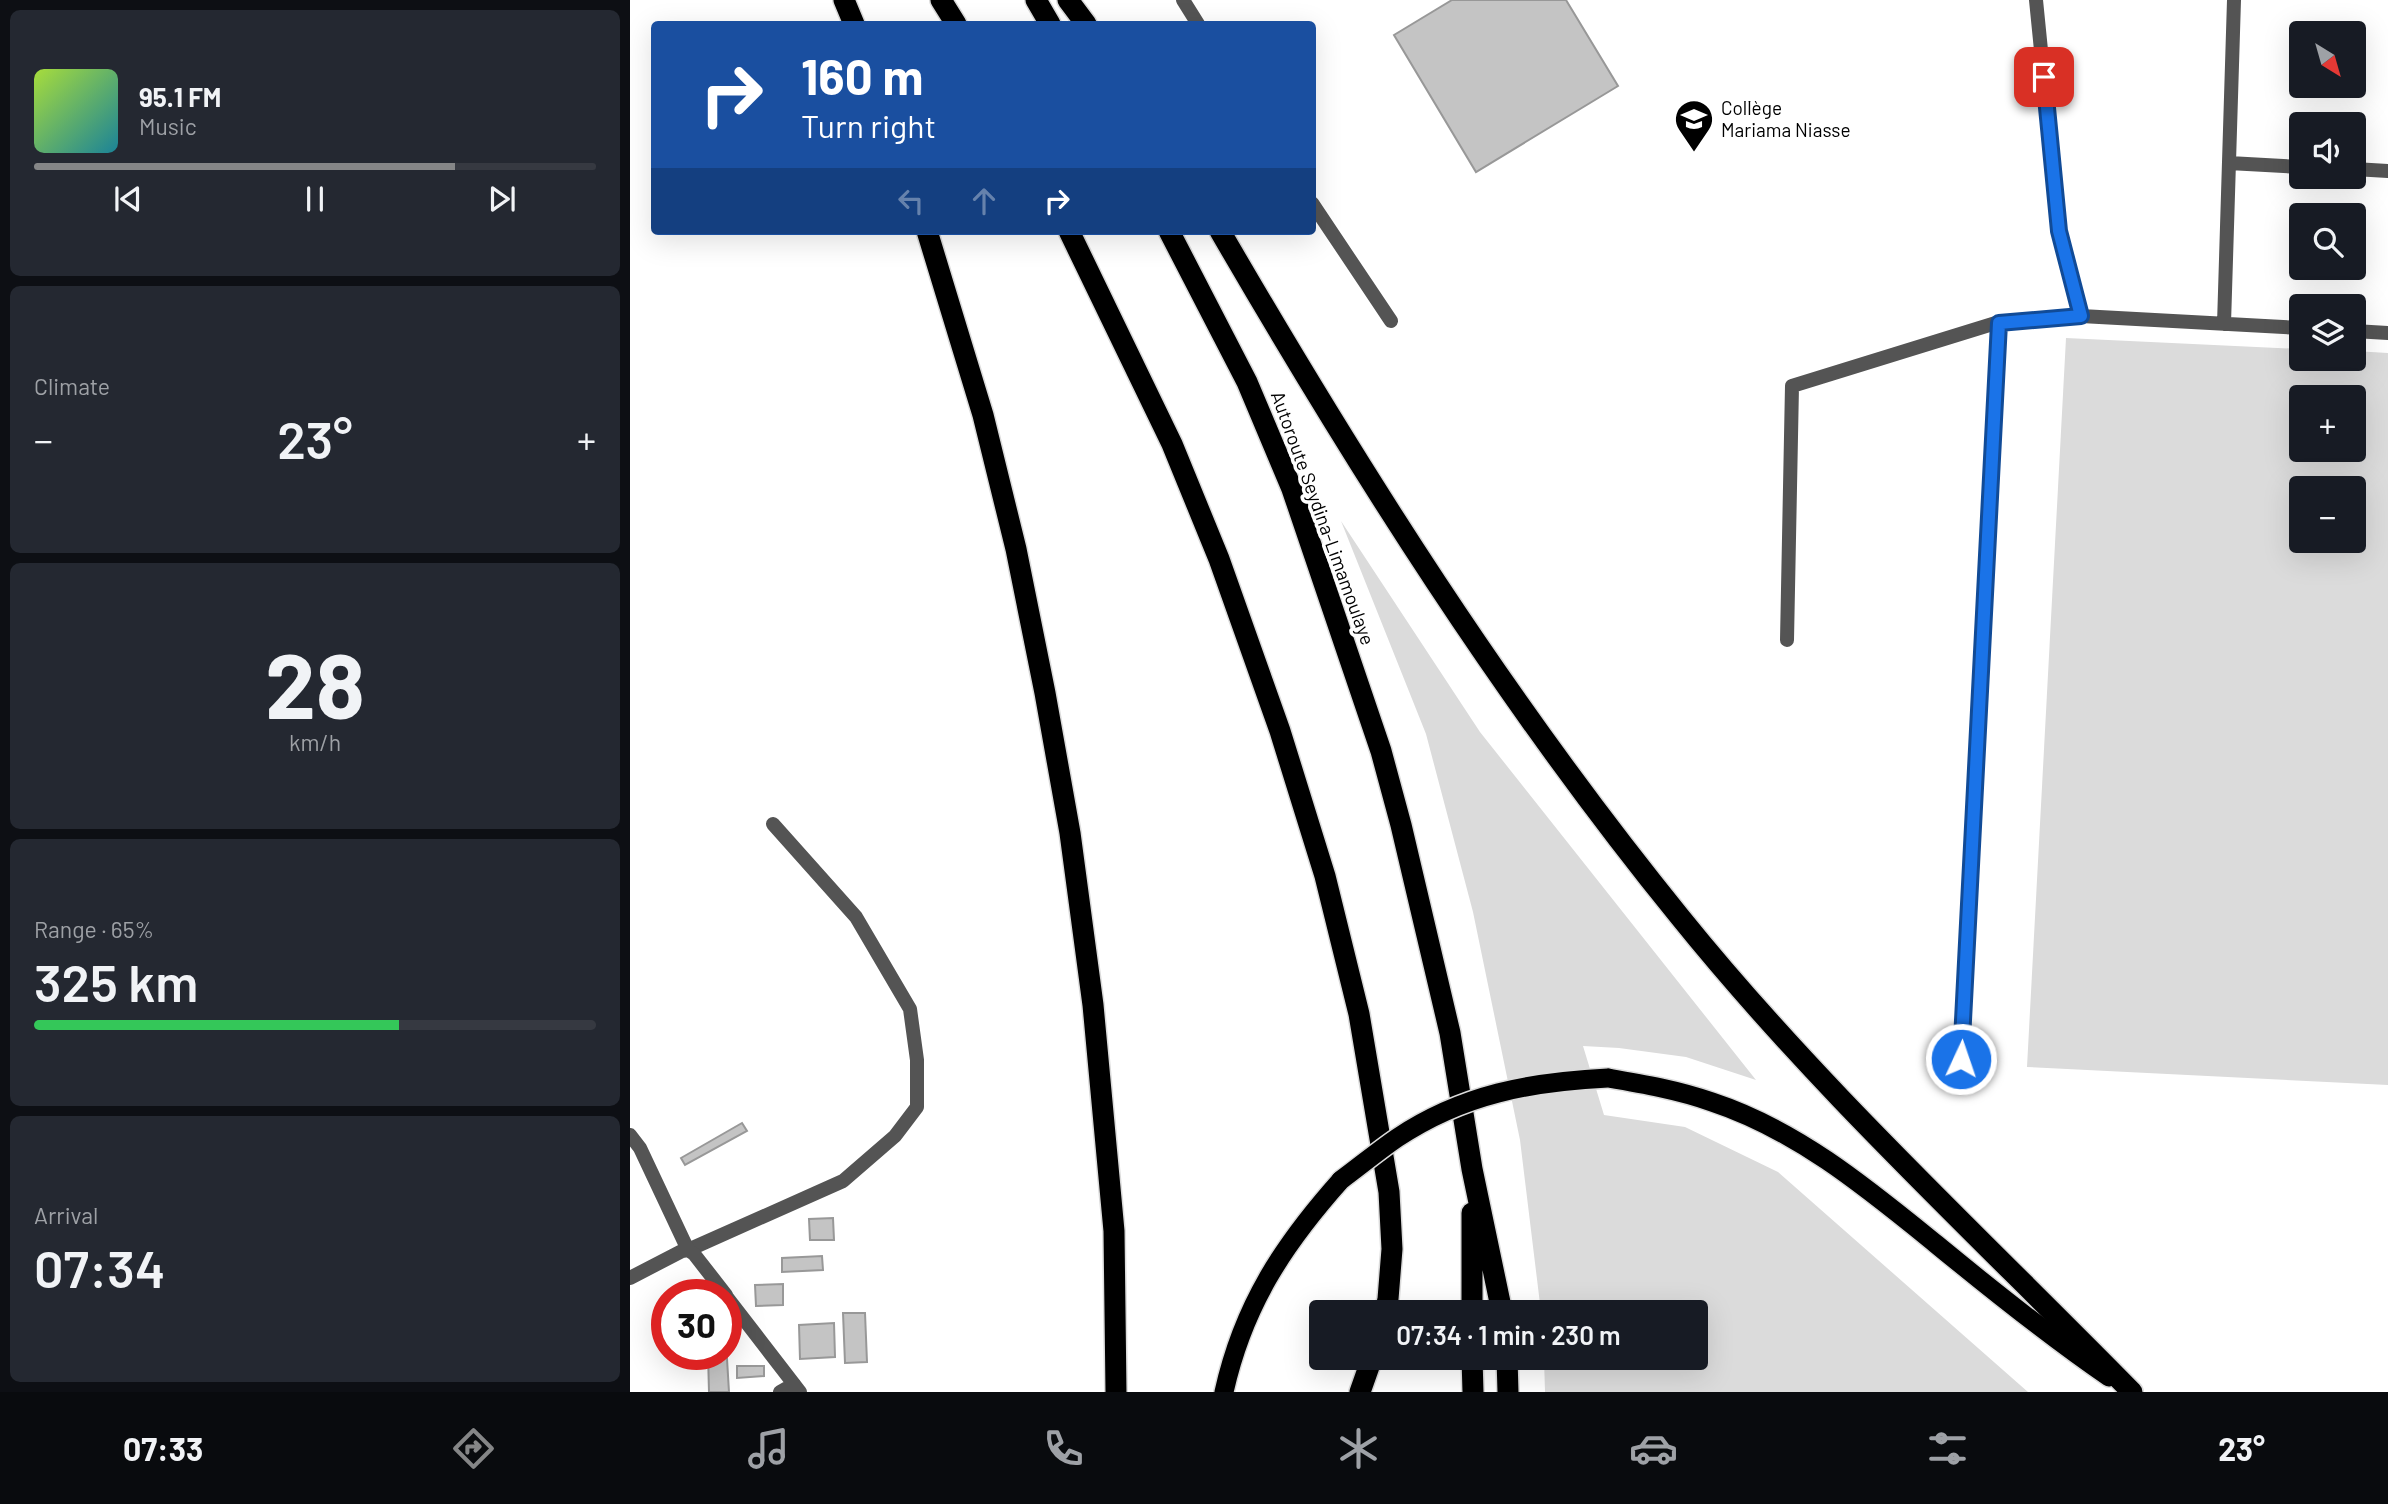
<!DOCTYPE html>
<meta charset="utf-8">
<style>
body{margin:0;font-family:Barlow,sans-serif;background:#242831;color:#f1f3f6;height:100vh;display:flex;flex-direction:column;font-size:26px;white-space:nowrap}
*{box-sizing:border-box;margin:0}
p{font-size:23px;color:#9ea1a6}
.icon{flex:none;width:38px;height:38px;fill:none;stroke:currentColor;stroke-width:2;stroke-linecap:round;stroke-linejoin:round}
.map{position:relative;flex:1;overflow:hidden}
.details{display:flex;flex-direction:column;gap:10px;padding:10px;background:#0d0f14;width:630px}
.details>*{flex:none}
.hud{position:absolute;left:21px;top:21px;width:665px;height:214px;border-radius:7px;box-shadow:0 7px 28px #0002;background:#1a4fa0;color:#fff;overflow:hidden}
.needle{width:46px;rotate:143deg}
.fabs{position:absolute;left:1659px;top:21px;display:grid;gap:14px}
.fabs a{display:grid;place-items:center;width:77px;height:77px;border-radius:7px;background:#171b24;box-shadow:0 7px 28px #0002;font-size:35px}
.speed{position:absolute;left:21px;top:1279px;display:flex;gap:14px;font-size:35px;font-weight:700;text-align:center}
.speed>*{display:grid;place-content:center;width:91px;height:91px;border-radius:50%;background:#171b24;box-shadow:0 7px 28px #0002;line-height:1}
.speed .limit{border:10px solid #d22;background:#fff;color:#111}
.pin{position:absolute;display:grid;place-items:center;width:60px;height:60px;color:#fff;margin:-30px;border-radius:14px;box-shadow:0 4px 10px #0006}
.me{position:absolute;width:77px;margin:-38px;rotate:3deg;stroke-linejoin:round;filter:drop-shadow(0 0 5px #0008)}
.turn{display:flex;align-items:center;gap:24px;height:147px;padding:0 35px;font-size:32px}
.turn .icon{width:91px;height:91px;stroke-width:2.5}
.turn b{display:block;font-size:49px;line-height:60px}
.lanes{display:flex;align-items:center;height:66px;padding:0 35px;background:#0003;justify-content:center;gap:35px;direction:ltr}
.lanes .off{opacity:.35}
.big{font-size:52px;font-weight:600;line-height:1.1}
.details .card{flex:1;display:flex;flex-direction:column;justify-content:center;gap:10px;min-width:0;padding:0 24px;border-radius:10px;background:#242831}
.details .dial{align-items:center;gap:0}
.dial b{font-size:91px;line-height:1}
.song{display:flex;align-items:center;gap:21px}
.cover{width:84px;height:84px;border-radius:10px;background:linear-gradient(135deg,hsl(80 70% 55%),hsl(190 70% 35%))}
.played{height:7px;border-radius:4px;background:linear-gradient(90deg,#858687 75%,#363941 75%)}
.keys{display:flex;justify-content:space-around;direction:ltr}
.heat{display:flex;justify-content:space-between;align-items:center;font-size:38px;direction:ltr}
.charge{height:10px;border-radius:5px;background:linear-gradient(90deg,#34c759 65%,#363941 0)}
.trip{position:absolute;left:679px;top:1300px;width:399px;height:70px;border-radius:7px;background:#171b24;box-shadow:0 7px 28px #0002;font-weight:600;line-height:70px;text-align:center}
.tabs{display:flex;height:112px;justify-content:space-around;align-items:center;background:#090b0e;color:#9ea1a6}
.tabs .icon{width:49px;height:49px}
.tabs .current{color:#858687}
.tabs b{font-size:32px;color:#f1f3f6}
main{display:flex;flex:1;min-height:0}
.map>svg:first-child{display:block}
.green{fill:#dbdbdb;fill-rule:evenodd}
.building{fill:#c4c4c4;stroke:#989898;stroke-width:2}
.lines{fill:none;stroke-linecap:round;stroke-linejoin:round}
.trunk-casing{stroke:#dbdbdb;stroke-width:22}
.motorway-casing{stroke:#dbdbdb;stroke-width:24}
.service{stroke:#545454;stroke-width:14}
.minor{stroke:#545454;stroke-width:14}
.trunk{stroke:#000;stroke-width:19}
.motorway{stroke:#000;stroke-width:21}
.trunk-bridge-casing{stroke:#dbdbdb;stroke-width:22;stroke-linecap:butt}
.trunk-bridge{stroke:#000;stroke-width:19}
.route-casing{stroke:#114b97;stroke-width:18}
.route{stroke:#1a73e8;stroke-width:12}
.labels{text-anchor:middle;stroke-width:7;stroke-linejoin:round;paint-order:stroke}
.poi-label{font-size:19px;fill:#000;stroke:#fff;text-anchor:start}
.street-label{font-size:19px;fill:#000;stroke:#fff}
</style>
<main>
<section class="details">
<div class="card">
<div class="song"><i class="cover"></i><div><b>95.1 FM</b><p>Music</p></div></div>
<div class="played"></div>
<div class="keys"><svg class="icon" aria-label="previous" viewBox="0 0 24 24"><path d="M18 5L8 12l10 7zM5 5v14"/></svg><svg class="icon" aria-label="pause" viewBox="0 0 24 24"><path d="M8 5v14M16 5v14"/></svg><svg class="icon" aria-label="next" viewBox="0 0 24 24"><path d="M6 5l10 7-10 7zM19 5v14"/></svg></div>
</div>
<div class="card"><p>Climate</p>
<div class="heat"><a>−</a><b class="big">23°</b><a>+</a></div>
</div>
<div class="card dial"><b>28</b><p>km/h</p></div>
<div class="card"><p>Range · 65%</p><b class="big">325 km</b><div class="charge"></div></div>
<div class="card"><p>Arrival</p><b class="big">07:34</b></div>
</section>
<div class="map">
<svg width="1758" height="1392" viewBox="0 0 1758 1392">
<rect width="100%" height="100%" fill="#fff"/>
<!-- green -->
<path class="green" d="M1436,338l235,11v10h53v-8l34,2v732l-361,-18zM1671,397h53v53h-53zM1671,488h53v53h-53z
M711,521l139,211 276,348 -70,-23 -67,-9 -36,-2 21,69 81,12 93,45 250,220h-483l-1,-34h152v-46h-155l-21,-172 -47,-228 -47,-178z"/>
<!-- building -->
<path class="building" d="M822,0h114l52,86 -142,86 -82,-137z
M112,1123l5,8 -62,34 -4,-7z
M203,1218l1,22h-24l-1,-21z
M192,1256l1,14 -41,2v-14z
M153,1284v21l-27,1 -1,-21z
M213,1313h22l2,49 -22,1z
M204,1323l1,34 -35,2 -1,-34z
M96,1342l3,50h-20l-1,-38h18z
M107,1366h27v10l-27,2z"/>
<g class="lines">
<!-- trunk casing -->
<g class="trunk-casing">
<path id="trunk" d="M978,1078c35,6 70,12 104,24 85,28 155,86 224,142 56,46 113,92 173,133
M594,1392c19,-86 59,-147 117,-212"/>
</g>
<!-- motorway casing -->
<g class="motorway-casing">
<path id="motorway" d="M214,0l10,24
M311,0l15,24
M406,0l14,24
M438,0l18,24
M297,231l56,184 33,134 29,144 25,140 23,172 21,226 2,161
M439,231l103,213 47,115 61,172 45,145 34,138 30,178 3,57 -4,50 -3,13
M539,231l78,151 45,107 89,262 20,74 49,208 22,136 30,143
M590,231c138,238 286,472 460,686 137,170 299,319 452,475
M842,1213v99
M842,1358l1,34
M877,1358l1,34
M730,1392l12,-34"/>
</g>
<!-- service -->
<path class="service" d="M553,0l15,24
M682,203l79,118
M58,1250l155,-69 52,-45 22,-29v-47l-7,-51 -54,-92 -83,-93"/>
<!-- minor -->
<path class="minor" d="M1406,0l23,231 22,85
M1599,163l72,4
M1724,169l34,2
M1594,324l10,-324
M1724,331l34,2
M1157,640l5,-254 207,-64 82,-6 220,12
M1331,1059l38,-737
M0,1135l10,13 48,102 6,4 32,41
M0,1278l52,-27 6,-1
M96,1296l74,96
M150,1392l14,-8"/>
<!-- trunk -->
<use href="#trunk" class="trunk"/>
<!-- motorway -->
<use href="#motorway" class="motorway"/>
<!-- trunk-bridge casing -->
<g class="trunk-bridge-casing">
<path id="trunk-bridge" d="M711,1180c19,-14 37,-29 56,-42 66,-44 133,-56 211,-60"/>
</g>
<!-- trunk-bridge -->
<use href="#trunk-bridge" class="trunk-bridge"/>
</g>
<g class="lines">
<!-- route casing -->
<g class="route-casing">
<path id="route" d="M1331,1059l38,-736 82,-7 -22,-85 -15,-154"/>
</g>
<!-- route -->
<use href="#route" class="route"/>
</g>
<!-- icons -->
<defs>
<g id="school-pin" transform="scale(2.0125)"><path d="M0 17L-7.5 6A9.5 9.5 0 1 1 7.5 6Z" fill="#000" stroke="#fff"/><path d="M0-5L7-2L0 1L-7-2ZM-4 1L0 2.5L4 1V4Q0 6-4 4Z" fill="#fff"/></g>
</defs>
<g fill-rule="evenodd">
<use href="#school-pin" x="1064" y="119"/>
</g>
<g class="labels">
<!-- poi labels -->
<g class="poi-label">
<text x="1091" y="115">Collège<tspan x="1091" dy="22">Mariama Niasse</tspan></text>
</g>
<!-- street labels -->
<g class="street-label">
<text transform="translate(693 518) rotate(70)" y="7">Autoroute Seydina-Limamoulaye</text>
</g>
</g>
</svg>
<div class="fabs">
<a><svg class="needle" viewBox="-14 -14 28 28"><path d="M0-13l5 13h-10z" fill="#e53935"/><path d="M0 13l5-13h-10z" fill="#9ea1a6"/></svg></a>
<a><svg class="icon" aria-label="sound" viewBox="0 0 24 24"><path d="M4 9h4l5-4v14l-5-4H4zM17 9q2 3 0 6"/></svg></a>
<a><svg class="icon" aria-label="search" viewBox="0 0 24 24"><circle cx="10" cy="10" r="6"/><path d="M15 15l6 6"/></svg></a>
<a><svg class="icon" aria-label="layers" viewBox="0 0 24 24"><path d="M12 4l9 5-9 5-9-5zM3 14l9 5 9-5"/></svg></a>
<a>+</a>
<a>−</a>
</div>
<div class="speed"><div class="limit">30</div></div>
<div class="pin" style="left:1414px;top:77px;background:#d93025"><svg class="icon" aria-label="arrive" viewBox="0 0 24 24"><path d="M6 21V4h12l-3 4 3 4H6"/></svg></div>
<svg class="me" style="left:1331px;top:1059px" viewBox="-20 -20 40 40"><circle r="17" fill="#1a73e8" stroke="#fff" stroke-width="3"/><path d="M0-11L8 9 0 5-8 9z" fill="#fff"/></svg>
<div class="trip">07:34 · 1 min · 230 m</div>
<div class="hud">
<div class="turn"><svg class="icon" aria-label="right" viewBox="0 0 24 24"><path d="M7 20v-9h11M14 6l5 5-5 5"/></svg><div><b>160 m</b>Turn right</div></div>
<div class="lanes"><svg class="icon off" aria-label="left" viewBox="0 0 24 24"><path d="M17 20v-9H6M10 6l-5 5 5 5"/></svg><svg class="icon off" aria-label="ahead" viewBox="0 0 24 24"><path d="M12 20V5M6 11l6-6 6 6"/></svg><svg class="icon" aria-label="right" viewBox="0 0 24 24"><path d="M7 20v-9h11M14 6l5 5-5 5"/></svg></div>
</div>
</div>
</main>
<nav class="tabs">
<b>07:33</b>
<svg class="icon current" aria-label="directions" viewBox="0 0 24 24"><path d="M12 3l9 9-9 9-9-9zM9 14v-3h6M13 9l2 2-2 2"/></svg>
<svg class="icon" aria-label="music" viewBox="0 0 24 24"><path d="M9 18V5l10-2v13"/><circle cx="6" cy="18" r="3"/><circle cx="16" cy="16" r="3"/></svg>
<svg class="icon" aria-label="phone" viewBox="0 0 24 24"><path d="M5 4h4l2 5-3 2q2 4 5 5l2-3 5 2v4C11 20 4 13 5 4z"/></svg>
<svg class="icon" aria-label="climate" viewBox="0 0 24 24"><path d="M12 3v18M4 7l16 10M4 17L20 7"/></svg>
<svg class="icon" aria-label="car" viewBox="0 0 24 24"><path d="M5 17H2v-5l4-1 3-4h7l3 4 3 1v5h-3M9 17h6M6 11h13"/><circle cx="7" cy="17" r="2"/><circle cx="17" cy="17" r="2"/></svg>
<svg class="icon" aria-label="filters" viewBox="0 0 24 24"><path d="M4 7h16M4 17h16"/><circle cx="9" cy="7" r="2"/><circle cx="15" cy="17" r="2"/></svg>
<b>23°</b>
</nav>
